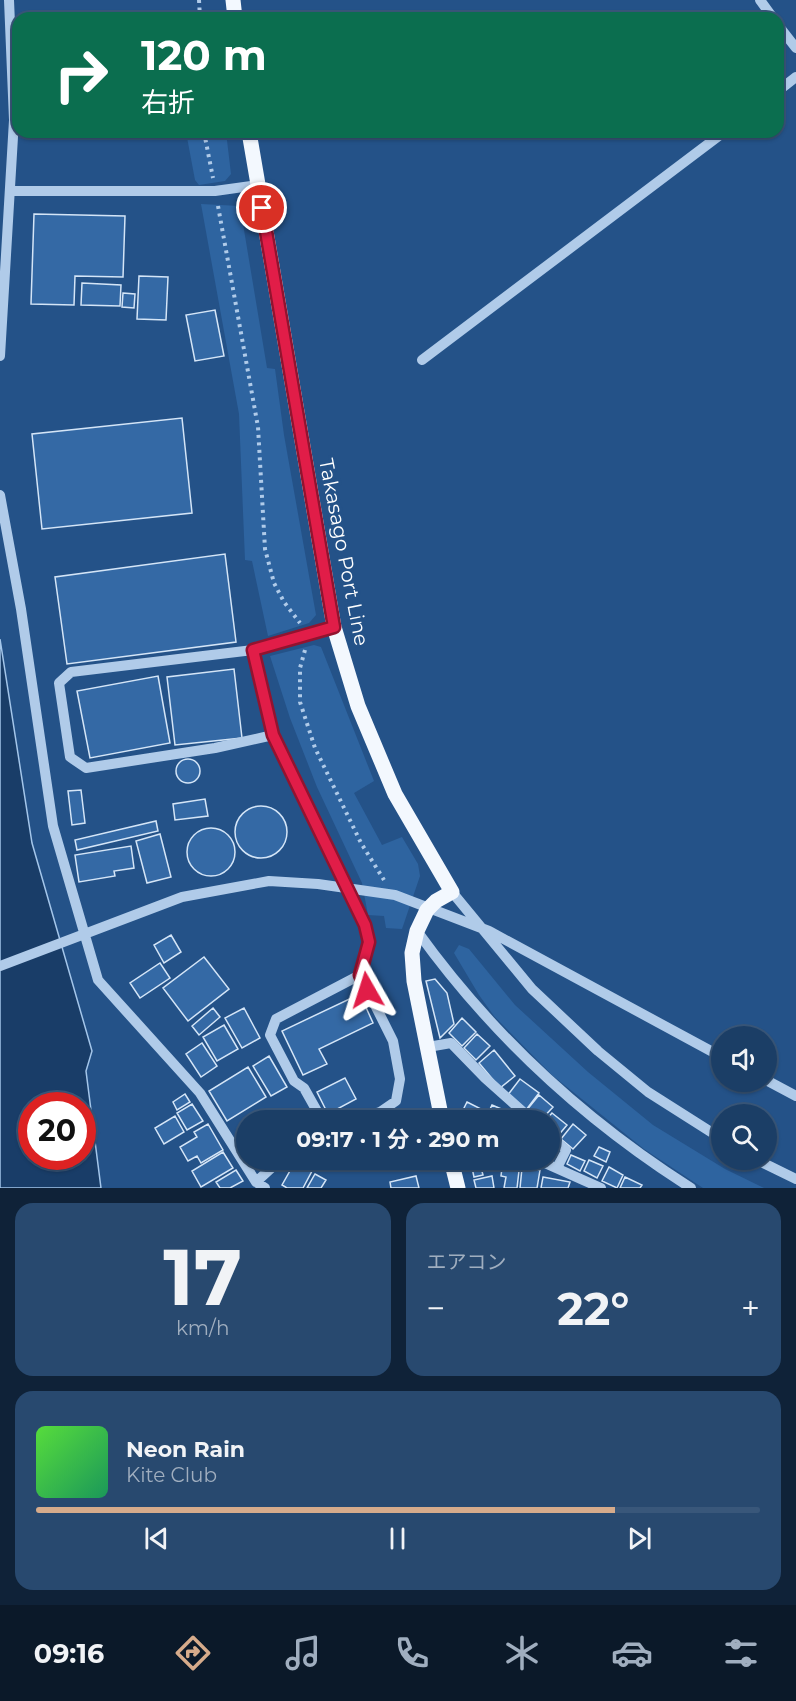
<!DOCTYPE html>
<html lang="ja">
<meta charset="utf-8">
<style>
body{margin:0;font-family:Montserrat,"Noto Sans JP",sans-serif;background:#28496f;color:#f1f3f6;height:100vh;display:flex;flex-direction:column;font-size:22px;white-space:nowrap}
*{box-sizing:border-box;margin:0}
p{font-size:20px;color:#a0aebf}
.icon{flex:none;width:33px;height:33px;fill:none;stroke:currentColor;stroke-width:2;stroke-linecap:round;stroke-linejoin:round}
.map{position:relative;height:1188px;overflow:hidden}
.drawer{display:flex;flex-direction:column;gap:15px;padding:15px;background:#0f2238;flex:1}
.drawer>*{flex:none}
.banner{position:absolute;left:12px;top:12px;width:772px;height:126px;border-radius:18px;box-shadow:0 2px 4px #0004,0 0 0 2px #39577a;background:#0b6e4f;color:#fff;overflow:hidden}
.tools{position:absolute;left:711px;top:1026px;display:grid;gap:12px}
.tools a{display:grid;place-items:center;width:66px;height:66px;border-radius:50%;background:#1b3e66;box-shadow:0 2px 4px #0004,0 0 0 2px #39577a;font-size:30px}
.speed{position:absolute;left:18px;top:1092px;display:flex;gap:12px;font-size:30px;font-weight:700;text-align:center}
.speed>*{display:grid;place-content:center;width:78px;height:78px;border-radius:50%;background:#1b3e66;box-shadow:0 2px 4px #0004,0 0 0 2px #39577a;line-height:1}
.speed .limit{border:9px solid #d22;background:#fff;color:#111}
.pin{position:absolute;display:grid;place-items:center;width:51px;height:51px;color:#fff;margin:-26px;border:3px solid #fff;border-radius:50%;box-shadow:0 2px 6px #0007}
.me{position:absolute;width:66px;margin:-33px;rotate:354deg;stroke-linejoin:round;filter:drop-shadow(0 0 4px #0008)}
.turn{display:flex;align-items:center;gap:21px;height:126px;padding:0 30px;font-size:27px}
.turn .icon{width:78px;height:78px;stroke-width:2.5}
.turn b{display:block;font-size:42px;line-height:51px}
.big{font-size:45px;font-weight:700;line-height:1.1}
.drawer .tile{flex:1;display:flex;flex-direction:column;justify-content:center;gap:9px;min-width:0;padding:0 21px;border-radius:18px;background:#28496f}
.drawer .dial{align-items:center;gap:0}
.dial b{font-size:78px;line-height:1}
.song{display:flex;align-items:center;gap:18px}
.cover{width:72px;height:72px;border-radius:9px;background:linear-gradient(135deg,hsl(110 70% 55%),hsl(150 70% 35%))}
.played{height:6px;border-radius:3px;background:linear-gradient(90deg,#d6ab8b 80%,#39577a 80%)}
.keys{display:flex;justify-content:space-around;direction:ltr}
.heat{display:flex;justify-content:space-between;align-items:center;font-size:33px;direction:ltr}
.drawer .tiles{flex:1;display:grid;gap:15px;grid-template-columns:1fr 1fr}
.tile:last-child{grid-column:span 2}
.trip{position:absolute;left:236px;top:1110px;width:324px;height:60px;border-radius:30px;background:#1b3e66;box-shadow:0 2px 4px #0004,0 0 0 2px #39577a;font-weight:700;line-height:60px;text-align:center}
.menu{display:flex;height:96px;justify-content:space-around;align-items:center;background:#0b1929;color:#a0aebf}
.menu .icon{width:42px;height:42px}
.menu .active{color:#d6ab8b}
.menu b{font-size:27px;color:#f1f3f6}
.map>svg:first-child{display:block}
.green{fill:#2e64a0}
.water{fill:#193d68;stroke:#a4c6ea;stroke-width:1.5;fill-rule:evenodd}
.building{fill:#3469a5;stroke:#d4e5f7;stroke-width:1.5}
.lines{fill:none;stroke-linecap:round;stroke-linejoin:round}
.path{stroke:#b0cbe9;stroke-width:4;stroke-dasharray:3 4.5;stroke-linecap:butt}
.minor{stroke:#b0cbe9;stroke-width:10}
.major{stroke:#f3f8fe;stroke-width:15}
.route-casing{stroke:#92132f;stroke-width:15}
.route{stroke:#e11d48;stroke-width:10}
.labels{text-anchor:middle;stroke-width:6;stroke-linejoin:round;paint-order:stroke}
.street-label{font-size:20px;fill:#fff;stroke:#245288}
</style>
<div class="map">
<svg width="796" height="1188" viewBox="0 0 796 1188">
<rect width="100%" height="100%" fill="#245288"/>
<!-- green -->
<path class="green" d="M186,132h40l5,42 -6,7 -26,4 -4,-5z
M201,204l39,2 27,162 8,1 9,66 32,180 -7,8 -41,13 -16,-75 -7,-1 -6,-146z
M314,645l7,2 53,134 -20,12 28,52 20,-8 16,27 2,12 -18,53 -16,-1 -2,-12 -16,-1 -6,-32 -45,-96 -27,-69 -20,-62z
M459,945l10,4 46,56 73,67 65,53 72,44 39,19h-61l-59,-39 -92,-74 -58,-59 -15,-21 -25,-42z"/>
<!-- water -->
<path class="water" d="M0,639l32,204 60,208 -6,20 15,117h-101zM32,1106h50v50h-50z"/>
<!-- building -->
<path class="building" d="M34,214l91,2 -2,61 -48,-1 -1,29 -43,-1z
M139,276l29,1 -2,43 -29,-1z
M82,283l39,2 -1,21 -39,-1z
M123,293l12,1 -1,14 -12,-1z
M215,310l9,46 -29,5 -9,-46z
M182,418l10,95 -150,16 -10,-95z
M225,554l11,88 -169,22 -12,-87z
M234,669l8,69 -67,7 -8,-68z
M158,676l12,67 -80,15 -13,-67z
M176 771a12 12 0 1 1 24 0a12 12 0 1 1-24 0Z
M81,790l4,33 -13,2 -4,-34z
M205,799l3,17 -33,4 -2,-16z
M235 832a26 26 0 1 1 52 0a26 26 0 1 1-52 0Z
M156,821l2,10 -81,19 -2,-10z
M187 852a24 24 0 1 1 48 0a24 24 0 1 1-48 0Z
M160,834l11,43 -24,6 -11,-42z
M131,846l3,22 -20,3 1,5 -36,6 -4,-27z
M171,935l10,17 -17,11 -10,-18z
M204,957l25,32 -41,32 -25,-33z
M160,963l10,15 -30,20 -10,-15z
M435,979l12,14 7,31 -14,14 -14,-57z
M360,994l13,29 -54,26 8,15 -24,11 -21,-44z
M213,1008l7,9 -21,18 -7,-9z
M244,1008l16,30 -18,10 -17,-30z
M462,1018l14,14 -14,14 -13,-13z
M224,1025l14,24 -21,12 -14,-24z
M477,1034l13,12 -14,14 -12,-12z
M202,1043l15,23 -16,11 -15,-23z
M494,1050l21,26 -15,12 -21,-25z
M269,1056l18,31 -16,9 -18,-30z
M248,1067l18,30 -39,24 -18,-30z
M345,1078l11,21 -28,15 -11,-22z
M520,1079l19,14 -13,17 -19,-14z
M185,1094l5,8 -13,8 -4,-8z
M539,1095l14,12 -12,13h-4l-11,-9z
M467,1102l20,10 -4,8h-13l-10,-4z
M192,1104l11,17 -16,9 -10,-17z
M492,1105l14,6 -4,9h-17z
M509,1111l18,8v1h-23z
M552,1113l15,12 -10,12 -8,-7v-10h-3z
M175,1116l9,16 -20,12 -9,-16z
M208,1124l15,26 -22,13 -4,-7 -9,5 -8,-14 17,-10 -3,-5z
M573,1124l13,11 -13,14 -12,-10z
M549,1142l9,4 -6,12 -3,-2z
M599,1147l11,5 -4,10 -12,-6z
M223,1152l10,16 -32,19 -9,-16z
M571,1155l14,6 -5,10 -13,-7z
M503,1160l17,2 -3,26h-13l2,-11 -5,-1z
M589,1160l14,6 -6,12 -13,-7z
M479,1161l4,14 -9,2 -3,-14z
M295,1162l17,9 -9,17h-16l-5,-3z
M609,1167l14,8 -6,13 -15,-7z
M522,1168l18,2 -3,18h-17z
M236,1170l7,11 -13,7h-10l-4,-6z
M315,1174l11,6 -5,8h-14z
M416,1176l3,12h-28l-1,-6z
M492,1176l2,12h-18l-2,-8z
M543,1177l27,5 -2,6h-27z
M625,1177l17,8 -2,3h-20z"/>
<g class="lines">
<!-- path -->
<path class="path" d="M199,0l1,18
M204,132l9,46
M218,206l40,221 7,122 9,34 10,19 16,21
M305,650l-5,18v34l15,46 46,95 23,37"/>
<!-- minor -->
<path class="minor" d="M760,0l13,18
M778,25l18,23
M778,91l18,-14
M10,191h205l43,-6
M0,356l14,-236 -5,-120
M422,360l302,-228
M0,495l21,114 32,217 45,154 102,113 56,89 9,6
M253,650l20,85 92,190 4,17 -9,33 33,66 7,38 -4,22 -16,11 -26,8
M273,735l-58,13 -129,20 -16,-11 -11,-74 12,-11 182,-22 81,-23
M452,892l80,97 66,62 50,41 74,47
M417,931c74,103 167,189 274,257
M0,966l182,-69 87,-16 49,3 77,11 94,36 233,126
M428,1047l23,-4 34,35 47,42
M766,1080l30,16
M322,1120l-18,-32 -10,-7 -24,-46 6,-16 84,-44
M549,1136l17,14 -9,18
M538,1160l63,28
M757,1160l39,19
M256,1182l24,-22"/>
<!-- major -->
<path class="major" d="M233,0l2,18
M249,132l85,495 24,79 37,88 57,98 -16,9 -9,9 -10,21 -5,22 2,28 28,139
M451,1160l7,28"/>
</g>
<g class="lines">
<!-- route casing -->
<g class="route-casing">
<path id="route" d="M262,208l72,419 -81,23 20,85 92,190 4,17 -9,33 7,15"/>
</g>
<!-- route -->
<use href="#route" class="route"/>
</g>
<g class="labels">
<!-- street labels -->
<g class="street-label">
<text transform="translate(344 552) rotate(79)" y="7">Takasago Port Line</text>
</g>
</g>
</svg>
<div class="tools">
<a><svg class="icon" aria-label="sound" viewBox="0 0 24 24"><path d="M4 9h4l5-4v14l-5-4H4zM17 9q2 3 0 6"/></svg></a>
<a><svg class="icon" aria-label="search" viewBox="0 0 24 24"><circle cx="10" cy="10" r="6"/><path d="M15 15l6 6"/></svg></a>
</div>
<div class="speed"><div class="limit">20</div></div>
<div class="pin" style="left:262px;top:208px;background:#d93025"><svg class="icon" aria-label="arrive" viewBox="0 0 24 24"><path d="M6 21V4h12l-3 4 3 4H6"/></svg></div>
<svg class="me" style="left:367px;top:990px" viewBox="-20 -20 40 40"><path d="M0-17L14 15 0 8-14 15z" fill="#e11d48" stroke="#fff" stroke-width="4"/></svg>
<div class="trip">09:17 · 1 分 · 290 m</div>
<div class="banner">
<div class="turn"><svg class="icon" aria-label="right" viewBox="0 0 24 24"><path d="M7 20v-9h11M14 6l5 5-5 5"/></svg><div><b>120 m</b>右折</div></div>
</div>
</div>
<section class="drawer">
<div class="tiles">
<div class="tile dial"><b>17</b><p>km/h</p></div>
<div class="tile"><p>エアコン</p>
<div class="heat"><a>−</a><b class="big">22°</b><a>+</a></div>
</div>
<div class="tile">
<div class="song"><i class="cover"></i><div><b>Neon Rain</b><p>Kite Club</p></div></div>
<div class="played"></div>
<div class="keys"><svg class="icon" aria-label="previous" viewBox="0 0 24 24"><path d="M18 5L8 12l10 7zM5 5v14"/></svg><svg class="icon" aria-label="pause" viewBox="0 0 24 24"><path d="M8 5v14M16 5v14"/></svg><svg class="icon" aria-label="next" viewBox="0 0 24 24"><path d="M6 5l10 7-10 7zM19 5v14"/></svg></div>
</div>
</div>
</section>
<nav class="menu">
<b>09:16</b>
<svg class="icon active" aria-label="directions" viewBox="0 0 24 24"><path d="M12 3l9 9-9 9-9-9zM9 14v-3h6M13 9l2 2-2 2"/></svg>
<svg class="icon" aria-label="music" viewBox="0 0 24 24"><path d="M9 18V5l10-2v13"/><circle cx="6" cy="18" r="3"/><circle cx="16" cy="16" r="3"/></svg>
<svg class="icon" aria-label="phone" viewBox="0 0 24 24"><path d="M5 4h4l2 5-3 2q2 4 5 5l2-3 5 2v4C11 20 4 13 5 4z"/></svg>
<svg class="icon" aria-label="climate" viewBox="0 0 24 24"><path d="M12 3v18M4 7l16 10M4 17L20 7"/></svg>
<svg class="icon" aria-label="car" viewBox="0 0 24 24"><path d="M5 17H2v-5l4-1 3-4h7l3 4 3 1v5h-3M9 17h6M6 11h13"/><circle cx="7" cy="17" r="2"/><circle cx="17" cy="17" r="2"/></svg>
<svg class="icon" aria-label="filters" viewBox="0 0 24 24"><path d="M4 7h16M4 17h16"/><circle cx="9" cy="7" r="2"/><circle cx="15" cy="17" r="2"/></svg>
</nav>
